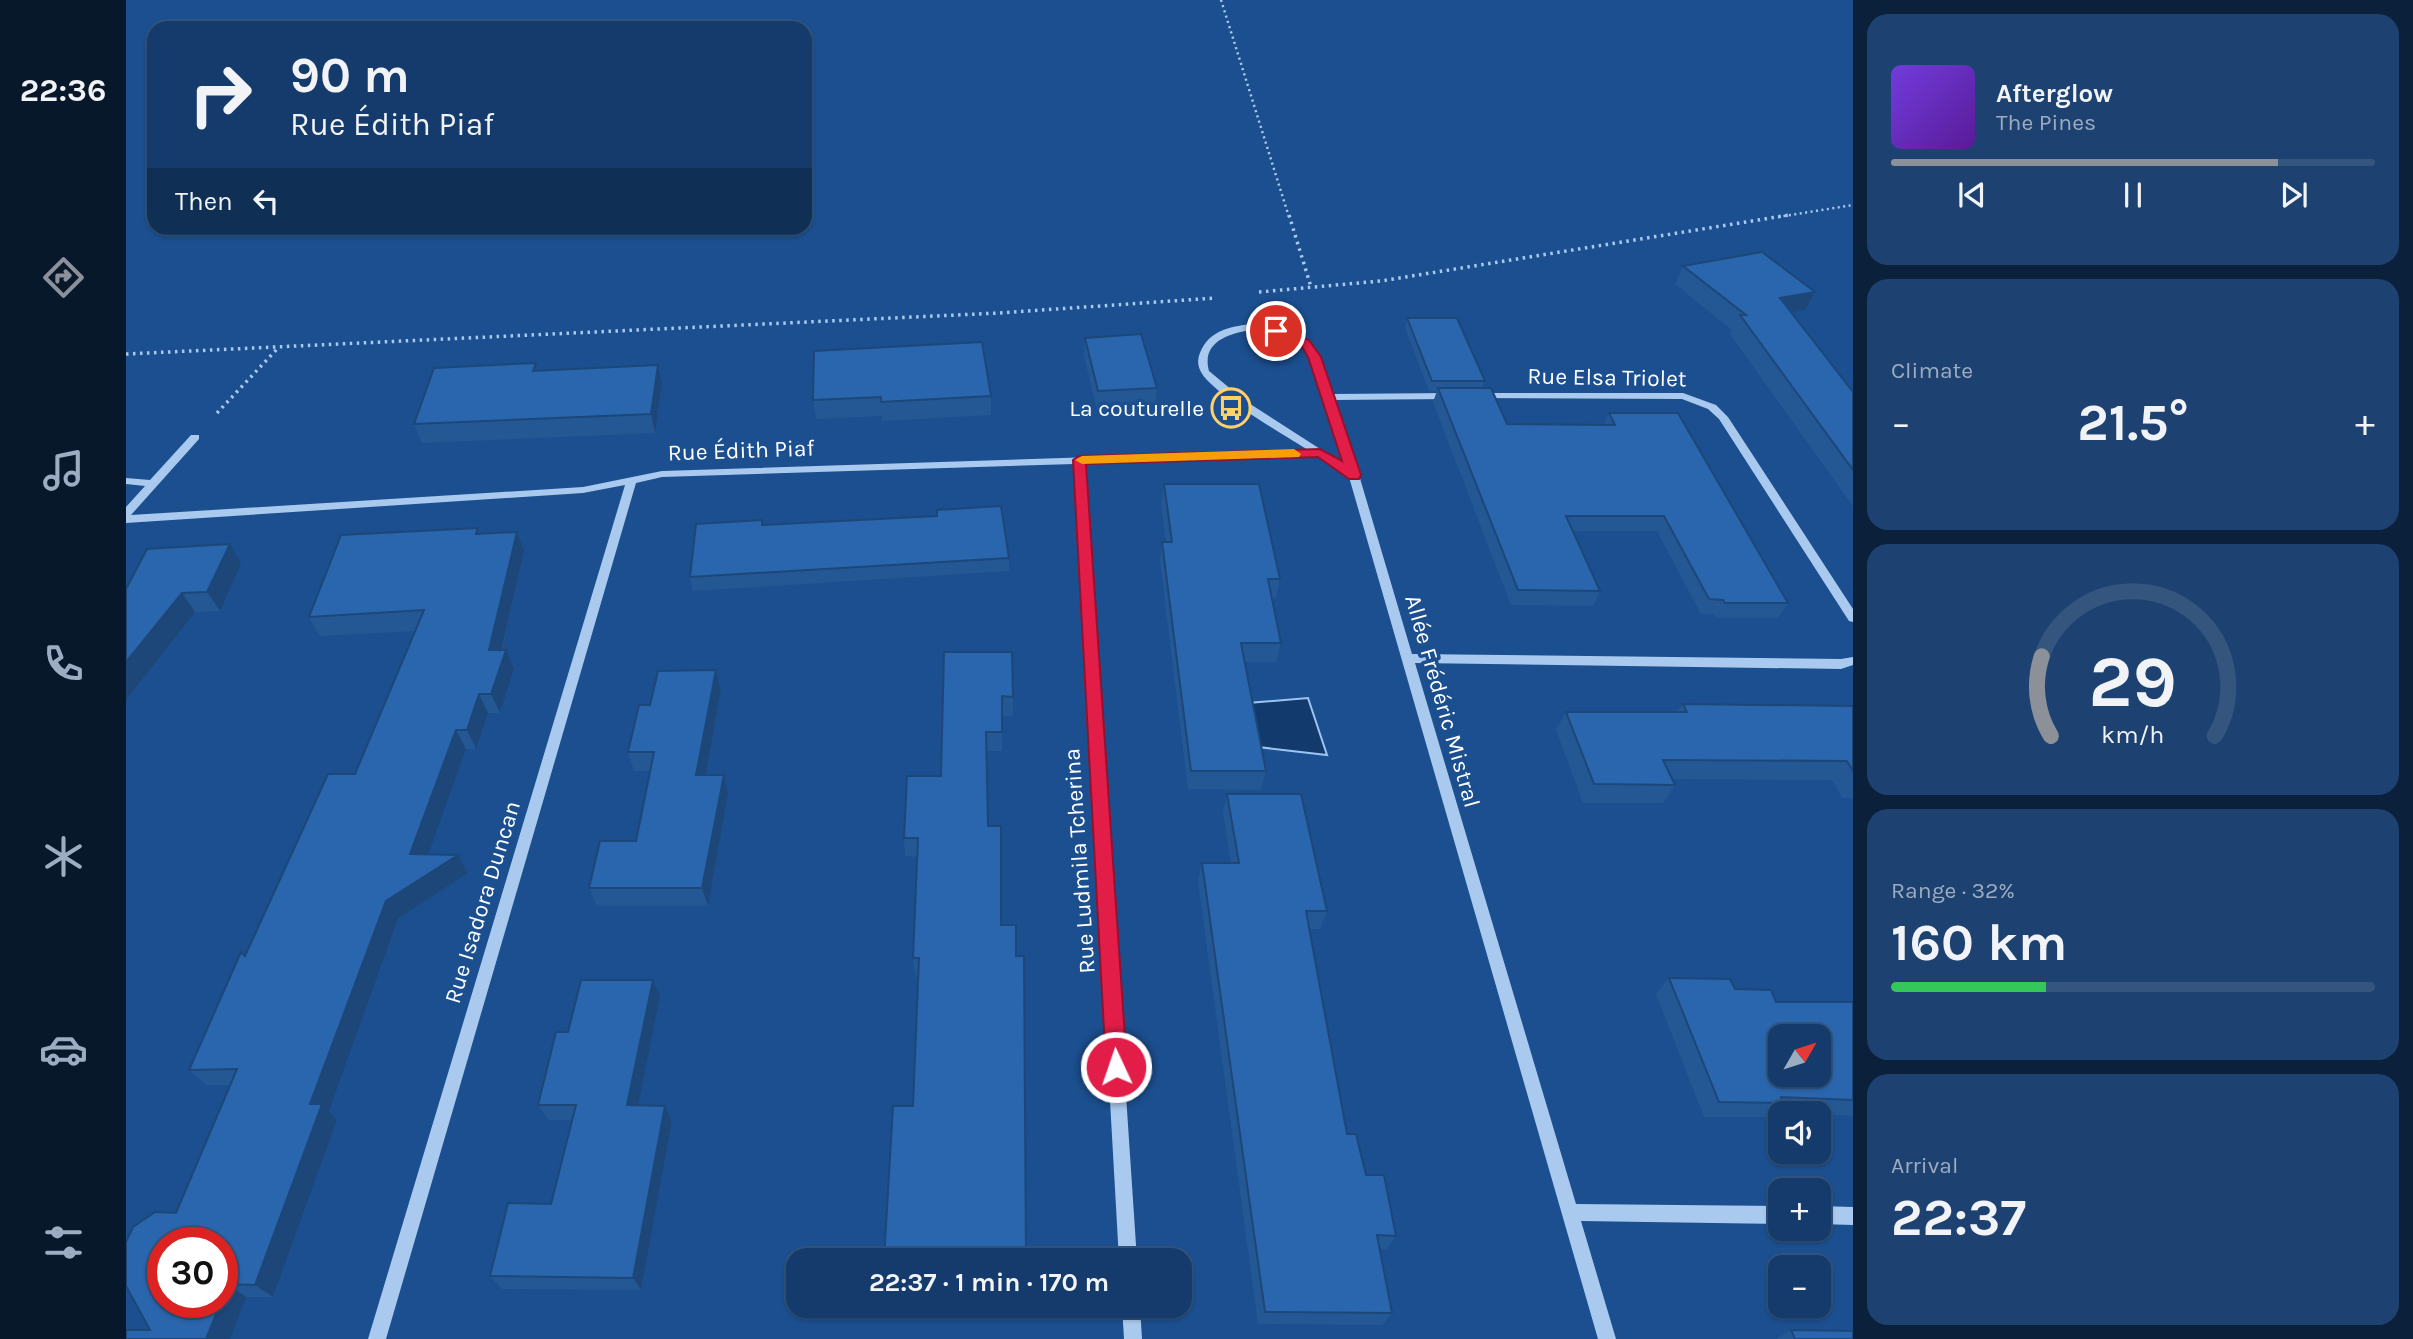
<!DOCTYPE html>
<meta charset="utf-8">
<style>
body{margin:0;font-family:Karla,sans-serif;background:#1d4271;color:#f1f3f6;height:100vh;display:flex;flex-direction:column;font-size:26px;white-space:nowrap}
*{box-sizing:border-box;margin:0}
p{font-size:23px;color:#9dadc1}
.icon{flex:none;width:38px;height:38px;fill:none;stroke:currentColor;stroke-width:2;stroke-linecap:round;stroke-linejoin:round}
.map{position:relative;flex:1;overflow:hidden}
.details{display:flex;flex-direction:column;gap:14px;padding:14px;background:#0b203b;width:560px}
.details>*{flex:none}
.banner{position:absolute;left:21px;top:21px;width:665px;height:214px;border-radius:21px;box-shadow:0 2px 5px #0004,0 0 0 2px #33557e;background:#143b6b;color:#f1f3f6;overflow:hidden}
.needle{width:46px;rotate:51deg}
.fabs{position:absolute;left:1642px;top:1024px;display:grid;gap:14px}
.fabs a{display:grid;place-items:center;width:63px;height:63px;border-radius:14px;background:#143b6b;box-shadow:0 2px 5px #0004,0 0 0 2px #33557e;font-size:35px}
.speed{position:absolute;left:21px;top:1227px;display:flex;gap:14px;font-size:35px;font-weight:700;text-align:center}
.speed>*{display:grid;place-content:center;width:91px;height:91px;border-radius:50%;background:#143b6b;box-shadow:0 2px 5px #0004,0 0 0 2px #33557e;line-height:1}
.speed .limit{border:10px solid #d22;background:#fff;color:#111}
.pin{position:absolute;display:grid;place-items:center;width:60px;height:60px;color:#fff;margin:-30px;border:4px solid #fff;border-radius:50%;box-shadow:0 2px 7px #0007}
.me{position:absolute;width:77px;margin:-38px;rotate:357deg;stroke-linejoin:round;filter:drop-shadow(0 0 5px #0008)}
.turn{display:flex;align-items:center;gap:24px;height:147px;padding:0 28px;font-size:32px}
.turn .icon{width:91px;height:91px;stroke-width:2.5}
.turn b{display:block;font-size:49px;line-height:60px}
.then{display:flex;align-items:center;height:66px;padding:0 28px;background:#0003;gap:14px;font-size:26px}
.big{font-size:52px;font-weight:700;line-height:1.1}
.details .widget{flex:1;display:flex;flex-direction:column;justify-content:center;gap:10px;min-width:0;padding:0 24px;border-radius:21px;background:#1d4271}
.details .dial{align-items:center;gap:0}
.dial svg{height:182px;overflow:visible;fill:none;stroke:#33557e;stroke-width:7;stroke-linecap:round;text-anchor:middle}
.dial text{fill:#f1f3f6;stroke:none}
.song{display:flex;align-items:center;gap:21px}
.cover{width:84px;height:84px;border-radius:10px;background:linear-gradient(135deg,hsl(260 70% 55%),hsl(270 70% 35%))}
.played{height:7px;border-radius:4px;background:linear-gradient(90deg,#8c9099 80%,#33557e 80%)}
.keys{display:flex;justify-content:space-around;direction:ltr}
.heat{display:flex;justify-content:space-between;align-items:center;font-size:38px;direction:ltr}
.charge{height:10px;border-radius:5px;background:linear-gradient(90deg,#34c759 32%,#33557e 0)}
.trip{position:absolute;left:660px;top:1248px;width:406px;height:70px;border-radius:21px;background:#143b6b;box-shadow:0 2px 5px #0004,0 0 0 2px #33557e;font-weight:700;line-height:70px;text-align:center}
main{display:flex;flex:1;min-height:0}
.tab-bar{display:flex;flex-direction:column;width:126px;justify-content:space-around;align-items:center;background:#08182b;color:#9dadc1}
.tab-bar .icon{width:49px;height:49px}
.tab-bar .current{color:#8c9099}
.tab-bar b{font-size:32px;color:#f1f3f6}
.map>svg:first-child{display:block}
.water{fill:#123a6d;stroke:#9cc4f0;stroke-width:2}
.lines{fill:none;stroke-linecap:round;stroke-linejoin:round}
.path-far1{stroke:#a9c9ee;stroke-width:2.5;stroke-dasharray:2 3.5;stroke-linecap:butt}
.path{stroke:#a9c9ee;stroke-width:3.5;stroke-dasharray:2.5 4.5;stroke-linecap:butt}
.minor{fill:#a9c9ee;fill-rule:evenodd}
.wall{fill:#245895}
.shaded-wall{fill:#1d4779}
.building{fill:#2a66ad;stroke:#1d4779;stroke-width:2;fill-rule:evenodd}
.route{fill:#e11d48;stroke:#92132f;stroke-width:2}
.slow{fill:#f59e0b}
.labels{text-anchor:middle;stroke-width:7;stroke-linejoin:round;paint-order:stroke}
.street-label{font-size:23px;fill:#fff;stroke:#1b4f8f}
.poi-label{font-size:23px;fill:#fff;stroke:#1b4f8f;text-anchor:end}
</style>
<main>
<nav class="tab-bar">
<b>22:36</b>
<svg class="icon current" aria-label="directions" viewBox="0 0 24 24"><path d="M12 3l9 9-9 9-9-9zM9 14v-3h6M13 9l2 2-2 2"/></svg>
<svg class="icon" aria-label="music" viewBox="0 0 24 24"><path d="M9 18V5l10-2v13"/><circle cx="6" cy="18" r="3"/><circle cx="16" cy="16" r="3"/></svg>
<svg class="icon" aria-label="phone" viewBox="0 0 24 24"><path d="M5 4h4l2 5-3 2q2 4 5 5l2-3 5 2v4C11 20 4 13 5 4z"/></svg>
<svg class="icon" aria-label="climate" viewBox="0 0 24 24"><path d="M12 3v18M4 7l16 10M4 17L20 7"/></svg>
<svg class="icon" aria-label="car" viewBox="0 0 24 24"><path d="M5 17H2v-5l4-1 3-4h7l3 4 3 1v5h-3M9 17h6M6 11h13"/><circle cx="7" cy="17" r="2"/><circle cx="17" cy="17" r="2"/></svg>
<svg class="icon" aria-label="filters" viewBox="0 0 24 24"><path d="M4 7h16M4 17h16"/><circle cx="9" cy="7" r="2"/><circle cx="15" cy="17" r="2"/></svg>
</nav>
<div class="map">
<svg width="1727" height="1339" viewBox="0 0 1727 1339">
<rect width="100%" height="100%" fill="#1b4f8f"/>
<!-- water -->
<path class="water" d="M1182,698l19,57 -69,-8 -10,-44z"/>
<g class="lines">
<!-- path-far1 -->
<path class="path-far1" d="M1095,0l68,217
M1652,217l75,-12"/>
<!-- path -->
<path class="path" d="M1163,215l22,72
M1133,292l122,-11 408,-66
M0,354l873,-41 216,-15
M91,413l61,-65"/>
<!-- minor -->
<path class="minor" d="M1126,324c58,4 63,19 80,70l119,-1 5,3 -5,3 -117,1 25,75 53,179 429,5 12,-2v8l-12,4 -426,-6 161,541 204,2v18l-199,-3 35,118h-18l-249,-862 -31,-21 -234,8 53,796h-18l-45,-796 -412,13 -26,6 -250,856h-18l257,-854 -42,8 -457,30v-16l19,-21 -19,-2v-6l24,2 41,-45h8v4l-68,76 452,-28 79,-16 646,-21c-22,-14 -99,-58 -108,-80 -4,-9 -1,-17 4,-25 11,-16 30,-19 48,-21zM1126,330c24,1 44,6 58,27l35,108 -101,-65 -35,-29c-8,-29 20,-38 43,-41z
M1353,393h204l33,12 12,12 125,192v13l-4,-1 -130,-202 -11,-10 -26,-10 -206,-1 -2,-2z
M1692,1206l35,1v18l-35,-1z
M996,1306h18l2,33h-18z"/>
</g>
<!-- wall -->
<path class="wall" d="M1557,266l132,26 -10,18 -13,3 61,79v114l-123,-172 2,-4 -57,-46z
M1281,318l78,63 -3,7 25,36 97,1 5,-12 179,190 -10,15h-62l-2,-4h-13l-44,-83h-84l27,60 -7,15 -82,-1 -78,-203 4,-11h-8l-24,-63z
M959,338l72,50 -2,18 -58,4 -13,-54z
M688,351l177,45v19l-109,6v-5l-66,3 -3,-19z
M412,371l124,13 -7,49 -233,10 -8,-19z
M1038,484l116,95 -4,19h-4l9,45 -5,19h-31l21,109 -5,19 -73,-1 -28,-228 2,-19h4l-5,-39z
M636,520l1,5 246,33v13l-316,20 -3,-14z
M354,534l44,17 -22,99 12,19 -14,44h-12l-12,36h-10l-38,105 40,19 -70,46 -69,192 8,9 -64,177h-27l-96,33 26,-117 54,-128h-24l-17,-15 56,-114 110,-182 61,-143 -96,5 -11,-19z
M21,549l94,15 -21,47 -25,1z
M818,652l69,45v19h-11v35h-16l-68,224h-3l-2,-17 4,-101 -12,-1 -1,-18 37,-62z
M590,670l5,20 -16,85 23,19 -20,112h-111l-8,-18 47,-47 14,-70h-16l-6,-19 22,-47z
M1557,704l170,2v92h-11l-10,-18 -160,-1 3,6 -12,18h-80l-27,-73 10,-18h111z
M1101,794l100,117 -7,18h-11l38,205 19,41 30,61 -9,13h-8l13,64 -10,12 -124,-1 -60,-443 4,-18h29l-8,-50z
M1543,978l66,11 41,13h77v114l-35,-2v-1l-46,-1 -5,5h-63l-48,-123z
M534,997l-22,108 27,1 7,15 -31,169 -139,-1 -12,-13 61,-72 21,-84h-24l-10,-15 30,-73z
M1665,1330l62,9h-77z"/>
<!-- shaded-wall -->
<path class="shaded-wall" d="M1689,292l-10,18 -35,7 10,-19z
M532,365l4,19 -7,49 -4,-19z
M391,532l7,19 -27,118 -8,-19z
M104,544l11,20 -21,47 -13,-19z
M56,593l13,19 -69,88v-38z
M380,650l8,19 -14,44 -9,-19z
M590,670l5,20 -19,104 -6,-19z
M353,694l9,19 -12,36 -9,-19z
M330,730l10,19 -44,123 -12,-18z
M598,775l4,19 -20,112 -6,-18z
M332,855l10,18 -70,46 -69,192 8,9 -64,177 -18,-12 55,-181 76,-203z
M527,980l7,17 -25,124 -8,-16z
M539,1106l7,15 -31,169 -8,-12z
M102,1284l18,13 -16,42h-24l15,-37h1v-4z"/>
<!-- building -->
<path class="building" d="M1636,252l53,40 -35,6 73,94v78l-113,-155h6l-63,-49z
M1281,318h50l28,63h-53z
M1015,334l16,54 -59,3 -13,-53z
M856,342l9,54 -110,6v-5l-68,3 1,-49z
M410,363l-3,8 125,-6 -7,49 -237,10 20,-56z
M1312,388h53l16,36 108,1 -6,-12h69l110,190h-63l-2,-3 -14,-1 -45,-83h-98l34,75 -82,-1z
M1038,484h95l21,95h-12l13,64h-40l25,128h-75l-29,-229h10z
M875,506l8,52 -319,19 6,-53 66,-4v5l175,-9v-6z
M352,528l-2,6 41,-2 -28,118h17l-15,44h-12l-12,36h-11l-46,124 48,1 -72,46 -76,203h12l-67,181 -27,-1 -6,14v-56h-59v60h58l-15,37h-80v-9h24l-24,-44v-44l7,-15 22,-15 21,1 61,-144 -48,1 52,-118 4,4 83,-182h27l69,-164 -115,7 32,-82z
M104,544l-23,48 -25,1 -56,69v-73l21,-40z
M818,652h68l1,45 -11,-1v36h-16l2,94h13v99h15v31h8l2,304h-142l9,-154h20l6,-148h-6l5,-120h-14l3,-62h34z
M590,670l-20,105h28l-22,113h-113l11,-47h36l18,-89h-26l11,-47h11l8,-34z
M1557,704l170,2v65l-6,-10 -184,-1 12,25 -81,-1 -28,-72h121z
M1101,794h74l26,117h-21l41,223h9l10,41h18l12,61 -19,-1 15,78 -127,-1 -63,-449h37z
M1543,978l61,1 5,10 36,1 5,12h77v98l-72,-3 2,6 -64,-1zM1654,1036h38v38h-38z
M455,980h72l-26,125 38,1 -32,172 -143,-2 18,-73 43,1 25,-99h-38l18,-73h12z
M1665,1330l62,1v8h-58z"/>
<!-- route -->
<path class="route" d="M1150,327l33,13 12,17 40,118 -2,4h-10l-31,-22 -232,7 41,603 -3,7 -8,3 -7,-3 -3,-7 -33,-607 6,-4 241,-7 22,12 -34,-104 -7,-12 -29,-11 -2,-3z"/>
<!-- slow -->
<path class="slow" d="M1168,449l7,5 -2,3 -217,7 -7,-4 7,-4z"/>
<!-- icons -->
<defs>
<g id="bus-ring" transform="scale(2.0125)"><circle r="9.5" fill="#1b4f8f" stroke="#ffd166" stroke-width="1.5"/><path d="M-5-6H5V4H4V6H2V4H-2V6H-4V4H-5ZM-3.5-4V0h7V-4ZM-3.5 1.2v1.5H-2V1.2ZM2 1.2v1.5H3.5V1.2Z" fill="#ffd166"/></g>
</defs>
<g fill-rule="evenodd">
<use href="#bus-ring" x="1105" y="408"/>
</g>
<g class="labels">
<!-- street labels -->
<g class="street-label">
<text transform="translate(1481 377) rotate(1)" y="8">Rue Elsa Triolet</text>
<text transform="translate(615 450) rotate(-2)" y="8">Rue Édith Piaf</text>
<text transform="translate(1317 701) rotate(74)" y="8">Allée Frédéric Mistral</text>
<text transform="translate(953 861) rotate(-94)" y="8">Rue Ludmila Tcherina</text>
<text transform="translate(356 902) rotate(-73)" y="8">Rue Isadora Duncan</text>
</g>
<!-- poi labels -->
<g class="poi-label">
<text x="1078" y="416">La couturelle</text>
</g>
</g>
</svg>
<div class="fabs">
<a><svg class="needle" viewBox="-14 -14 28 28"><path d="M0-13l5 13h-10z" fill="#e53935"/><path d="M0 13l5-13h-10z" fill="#9dadc1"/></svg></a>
<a><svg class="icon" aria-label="sound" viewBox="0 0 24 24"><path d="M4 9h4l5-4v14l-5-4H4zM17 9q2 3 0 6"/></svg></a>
<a>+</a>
<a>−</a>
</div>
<div class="speed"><div class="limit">30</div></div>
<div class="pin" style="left:1150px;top:331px;background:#d93025"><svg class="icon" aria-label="arrive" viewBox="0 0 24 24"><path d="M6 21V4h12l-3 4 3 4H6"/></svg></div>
<svg class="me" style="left:990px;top:1067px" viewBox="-20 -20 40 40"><circle r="17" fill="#e11d48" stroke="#fff" stroke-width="3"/><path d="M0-11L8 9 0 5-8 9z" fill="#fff"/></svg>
<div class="trip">22:37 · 1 min · 170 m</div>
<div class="banner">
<div class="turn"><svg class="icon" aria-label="right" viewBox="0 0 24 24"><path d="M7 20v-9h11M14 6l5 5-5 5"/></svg><div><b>90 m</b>Rue Édith Piaf</div></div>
<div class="then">Then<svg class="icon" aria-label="left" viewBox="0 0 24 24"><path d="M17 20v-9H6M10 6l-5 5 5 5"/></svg></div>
</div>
</div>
<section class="details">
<div class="widget">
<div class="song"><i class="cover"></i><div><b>Afterglow</b><p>The Pines</p></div></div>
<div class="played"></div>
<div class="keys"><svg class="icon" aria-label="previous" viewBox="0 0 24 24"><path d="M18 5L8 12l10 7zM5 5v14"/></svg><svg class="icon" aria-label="pause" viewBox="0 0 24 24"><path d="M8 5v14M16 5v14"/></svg><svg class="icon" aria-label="next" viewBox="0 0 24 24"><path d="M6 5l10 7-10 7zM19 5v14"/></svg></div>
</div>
<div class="widget"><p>Climate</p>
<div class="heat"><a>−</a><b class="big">21.5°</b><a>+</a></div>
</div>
<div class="widget dial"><svg viewBox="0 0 100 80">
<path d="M14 69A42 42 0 1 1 86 69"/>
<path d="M14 69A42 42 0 0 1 10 34" stroke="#8c9099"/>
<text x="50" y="56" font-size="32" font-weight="700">29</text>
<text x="50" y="72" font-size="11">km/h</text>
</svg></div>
<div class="widget"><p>Range · 32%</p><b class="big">160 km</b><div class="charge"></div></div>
<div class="widget"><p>Arrival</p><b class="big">22:37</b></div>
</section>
</main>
